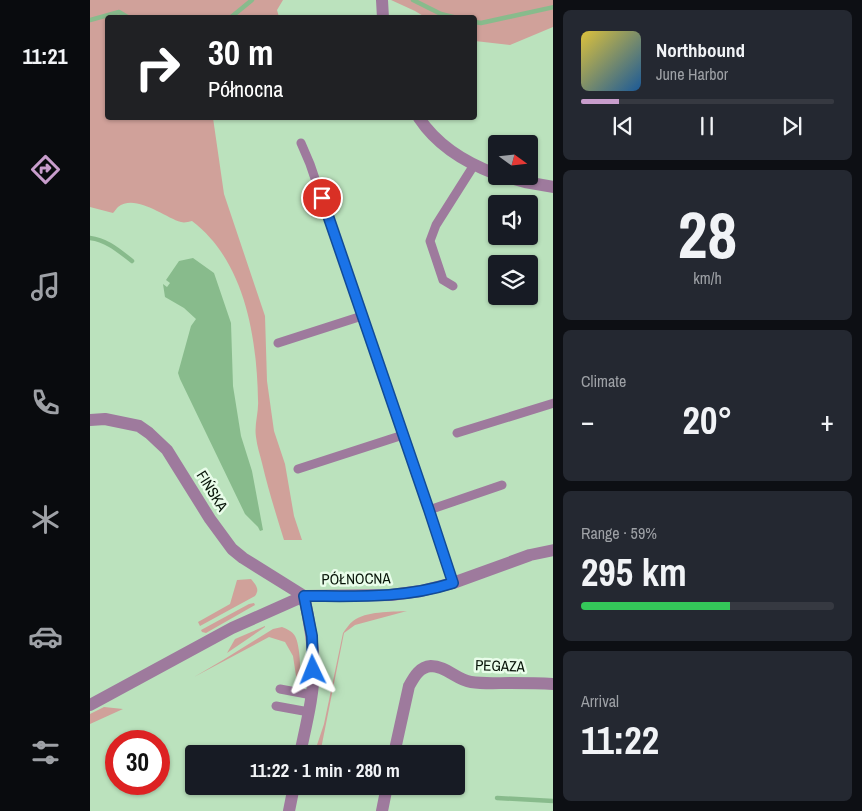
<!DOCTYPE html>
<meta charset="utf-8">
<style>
body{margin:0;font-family:"Archivo Narrow",sans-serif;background:#242831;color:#f1f3f6;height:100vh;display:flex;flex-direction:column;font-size:19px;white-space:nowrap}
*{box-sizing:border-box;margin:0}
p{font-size:16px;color:#9ea1a6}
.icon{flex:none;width:28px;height:28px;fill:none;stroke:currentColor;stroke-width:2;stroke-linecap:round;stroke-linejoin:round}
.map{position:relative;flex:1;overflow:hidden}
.side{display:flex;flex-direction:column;gap:10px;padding:10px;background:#0d0f14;width:309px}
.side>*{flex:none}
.top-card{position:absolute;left:15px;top:15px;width:372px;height:105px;border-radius:5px;box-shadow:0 1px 4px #0004;background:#202124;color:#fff;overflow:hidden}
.needle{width:32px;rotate:105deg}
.buttons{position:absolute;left:398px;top:135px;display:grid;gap:10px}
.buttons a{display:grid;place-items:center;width:50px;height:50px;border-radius:5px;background:#171b24;box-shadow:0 1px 4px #0004;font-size:25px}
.speed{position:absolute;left:15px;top:730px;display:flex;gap:10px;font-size:25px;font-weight:700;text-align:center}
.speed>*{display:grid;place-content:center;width:65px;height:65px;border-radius:50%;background:#171b24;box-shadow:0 1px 4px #0004;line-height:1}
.speed .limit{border:8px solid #d22;background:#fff;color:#111}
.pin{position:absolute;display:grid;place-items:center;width:42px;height:42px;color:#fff;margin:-21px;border:2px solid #fff;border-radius:50%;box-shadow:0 1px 5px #0007}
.me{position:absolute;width:55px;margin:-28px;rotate:358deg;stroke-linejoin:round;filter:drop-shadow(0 0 4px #0008)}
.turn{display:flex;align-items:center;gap:18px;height:105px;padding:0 20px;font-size:22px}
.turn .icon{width:65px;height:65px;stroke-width:2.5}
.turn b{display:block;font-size:35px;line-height:42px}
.big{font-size:38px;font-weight:700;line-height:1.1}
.side .card{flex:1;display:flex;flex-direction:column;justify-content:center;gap:8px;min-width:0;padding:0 18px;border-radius:8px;background:#242831}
.side .dial{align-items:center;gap:0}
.dial b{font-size:65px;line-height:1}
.song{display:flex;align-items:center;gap:15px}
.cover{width:60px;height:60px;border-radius:8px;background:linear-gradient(135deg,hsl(50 70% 55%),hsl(210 70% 35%))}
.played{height:5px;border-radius:2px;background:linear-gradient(90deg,#c89dcc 15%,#363941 15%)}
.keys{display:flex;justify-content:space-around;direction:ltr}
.heat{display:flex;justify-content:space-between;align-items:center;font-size:28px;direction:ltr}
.charge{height:8px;border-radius:4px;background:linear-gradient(90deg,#34c759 59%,#363941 0)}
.trip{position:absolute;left:95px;top:745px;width:280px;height:50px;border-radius:5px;background:#171b24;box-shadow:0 1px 4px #0004;font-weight:700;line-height:50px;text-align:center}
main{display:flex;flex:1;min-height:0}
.menu{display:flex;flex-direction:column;width:90px;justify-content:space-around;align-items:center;background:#090b0e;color:#9ea1a6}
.menu .icon{width:35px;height:35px}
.menu .current{color:#c89dcc}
.menu b{font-size:22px;color:#f1f3f6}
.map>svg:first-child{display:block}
.green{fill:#d0a19a}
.water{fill:#88bb8c}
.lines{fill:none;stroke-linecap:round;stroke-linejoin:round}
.stream{stroke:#88bb8c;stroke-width:4.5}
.lane{stroke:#9e7a9d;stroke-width:9}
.street{stroke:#9e7a9d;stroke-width:12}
.route-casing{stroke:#114b97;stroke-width:12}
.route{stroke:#1a73e8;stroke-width:9}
.labels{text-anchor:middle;stroke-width:5;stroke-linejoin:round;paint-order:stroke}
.street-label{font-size:15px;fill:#071408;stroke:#e9fdea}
</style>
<main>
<nav class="menu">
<b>11:21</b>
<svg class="icon current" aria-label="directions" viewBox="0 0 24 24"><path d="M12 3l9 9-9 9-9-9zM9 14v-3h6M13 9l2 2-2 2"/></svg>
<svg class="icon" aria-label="music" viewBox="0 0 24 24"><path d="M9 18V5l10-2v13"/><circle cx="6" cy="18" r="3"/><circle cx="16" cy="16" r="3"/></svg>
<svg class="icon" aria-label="phone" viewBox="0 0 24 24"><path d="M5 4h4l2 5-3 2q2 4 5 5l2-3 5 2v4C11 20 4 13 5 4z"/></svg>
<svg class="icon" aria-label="climate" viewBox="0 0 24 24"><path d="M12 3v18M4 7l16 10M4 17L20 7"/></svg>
<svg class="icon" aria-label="car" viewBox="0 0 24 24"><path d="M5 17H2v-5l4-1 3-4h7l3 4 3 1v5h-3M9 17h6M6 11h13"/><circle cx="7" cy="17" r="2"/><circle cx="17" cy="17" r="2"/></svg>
<svg class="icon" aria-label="filters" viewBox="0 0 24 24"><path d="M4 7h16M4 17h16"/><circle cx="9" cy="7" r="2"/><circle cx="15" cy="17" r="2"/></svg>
</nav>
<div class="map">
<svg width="464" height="811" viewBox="0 0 464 811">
<rect width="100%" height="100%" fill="#bbe2bd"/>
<!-- green -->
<path class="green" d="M0,0h193l-6,10 2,7 -171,1v100h105l11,76 41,122 2,65 7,50 11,33 9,52 8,24h-18c-8,-26 -16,-51 -22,-77 -2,-8 -5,-17 -6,-26 -2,-12 3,-25 2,-37 -1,-62 -13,-139 -66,-179 -4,1 -8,2 -11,1 -17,-5 -46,-29 -63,-15 -2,2 -3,4 -5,6l-23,-6z
M301,0h162v27l-43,18 -35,-4v-23l-50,-1 -10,-6z
M161,579c5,6 9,10 4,17l-55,30 -2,-4 32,-18 7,-24z
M164,603l1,2 -49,28 -4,-1 -1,-2 48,-26z
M317,611l-52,14 -11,8 -24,121h-4l1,-9 7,-21 19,-91c3,-4 6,-9 10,-12 13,-10 38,-9 54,-10z
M175,626v1l-38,26 8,-14z
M192,627c5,2 10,4 13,9 6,11 5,39 6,52l-3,1 -5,-33 -8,-14 -16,-5 -75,40 29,-17 50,-31z
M14,707l19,2 -33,15v-10z"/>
<!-- water -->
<path class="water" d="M103,258l21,15 17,50 2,63 8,50 11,35 11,59 -3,1 -2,-4 -13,-13 -65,-135 -2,-6 13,-47 5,-7 -12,-11 -19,-11 -2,-13 4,3 3,-4 -4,-3 13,-19z"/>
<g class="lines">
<!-- stream -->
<path class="stream" d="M323,0l28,14 16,4
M140,18l22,-18
M0,20l29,-8 10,6
M385,22l6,1 73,-16
M0,238c17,2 29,13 42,23
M407,798l57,3"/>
<!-- lane -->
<path class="lane" d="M211,143l9,21 143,419
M363,286l-10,-6 -13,-39 6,-16 38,-60
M188,343l84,-27
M367,433l97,-30
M208,469l105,-34
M339,510l73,-25
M190,689l32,6
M186,706l33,6"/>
<!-- street -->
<path class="street" d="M292,0l1,18
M329,118c18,27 47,45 77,56
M413,176l22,6 29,5
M0,420l15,-1 34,7 10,7 18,17 43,69 22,30 11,9 61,38
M0,705l142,-77 72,-32 87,-1 30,-4 32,-8 77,-28 24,-5
M210,754c6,-29 14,-59 14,-89 -1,-23 -5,-46 -10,-69
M304,754l15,-68c5,-9 10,-19 22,-20 15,0 26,14 40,16 13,2 26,1 39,1 14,0 29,0 44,1
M199,811l5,-25
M292,811l5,-25"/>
</g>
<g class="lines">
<!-- route casing -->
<g class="route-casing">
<path id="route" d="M223,670l-1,-34 -8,-40c51,0 99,3 149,-13l-24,-73 -107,-312"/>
</g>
<!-- route -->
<use href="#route" class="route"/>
</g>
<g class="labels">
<!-- street labels -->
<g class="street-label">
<text transform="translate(122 491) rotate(58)" y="5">FIŃSKA</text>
<text transform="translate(266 579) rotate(-1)" y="5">PÓŁNOCNA</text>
<text transform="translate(410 666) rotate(2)" y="5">PEGAZA</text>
</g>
</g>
</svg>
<div class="buttons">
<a><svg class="needle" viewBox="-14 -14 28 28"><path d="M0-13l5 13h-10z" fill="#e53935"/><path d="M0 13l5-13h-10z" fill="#9ea1a6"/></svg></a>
<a><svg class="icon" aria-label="sound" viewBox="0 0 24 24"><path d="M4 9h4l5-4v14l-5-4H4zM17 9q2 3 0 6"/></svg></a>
<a><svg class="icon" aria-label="layers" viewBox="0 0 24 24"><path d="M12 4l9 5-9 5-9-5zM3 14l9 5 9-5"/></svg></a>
</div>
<div class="speed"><div class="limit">30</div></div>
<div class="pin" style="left:232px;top:198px;background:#d93025"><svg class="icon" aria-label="arrive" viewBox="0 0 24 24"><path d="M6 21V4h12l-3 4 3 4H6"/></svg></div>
<svg class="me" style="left:223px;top:670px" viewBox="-20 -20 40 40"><path d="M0-17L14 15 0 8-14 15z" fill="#1a73e8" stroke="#fff" stroke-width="4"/></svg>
<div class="trip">11:22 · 1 min · 280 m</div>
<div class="top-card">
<div class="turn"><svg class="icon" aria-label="right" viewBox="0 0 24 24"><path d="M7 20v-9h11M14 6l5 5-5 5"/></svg><div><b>30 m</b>Północna</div></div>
</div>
</div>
<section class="side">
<div class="card">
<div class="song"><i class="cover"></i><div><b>Northbound</b><p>June Harbor</p></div></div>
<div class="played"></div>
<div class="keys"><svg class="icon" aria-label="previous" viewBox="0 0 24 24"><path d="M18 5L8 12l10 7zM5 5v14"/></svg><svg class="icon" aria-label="pause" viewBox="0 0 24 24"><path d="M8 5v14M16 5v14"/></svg><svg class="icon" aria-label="next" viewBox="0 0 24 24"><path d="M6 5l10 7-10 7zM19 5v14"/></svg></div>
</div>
<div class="card dial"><b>28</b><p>km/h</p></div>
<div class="card"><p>Climate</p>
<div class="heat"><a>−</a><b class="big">20°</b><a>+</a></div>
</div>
<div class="card"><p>Range · 59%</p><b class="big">295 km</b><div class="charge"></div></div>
<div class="card"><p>Arrival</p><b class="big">11:22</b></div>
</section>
</main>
